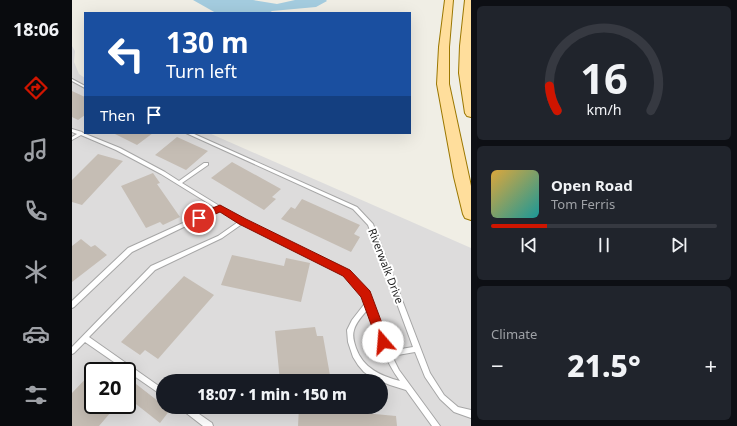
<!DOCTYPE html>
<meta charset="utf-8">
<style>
body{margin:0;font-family:"Noto Sans",sans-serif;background:#20242c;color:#f1f3f6;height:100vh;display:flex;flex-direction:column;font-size:15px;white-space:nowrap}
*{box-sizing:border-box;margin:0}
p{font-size:13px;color:#9ea1a6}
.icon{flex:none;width:22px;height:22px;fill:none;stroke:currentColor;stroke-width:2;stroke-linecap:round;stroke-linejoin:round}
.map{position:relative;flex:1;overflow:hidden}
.panel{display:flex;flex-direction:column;gap:6px;padding:6px;background:#0d0f14;width:266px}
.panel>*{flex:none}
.guide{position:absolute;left:12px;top:12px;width:327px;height:122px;border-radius:0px;box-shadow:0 4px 16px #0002;background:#1a4fa0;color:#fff;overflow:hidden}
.speed{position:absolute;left:12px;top:362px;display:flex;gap:8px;font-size:20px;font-weight:700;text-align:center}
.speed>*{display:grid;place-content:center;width:52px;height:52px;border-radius:50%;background:#171b24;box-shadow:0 4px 16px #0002;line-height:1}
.speed .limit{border:2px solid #111;border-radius:6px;background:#fff;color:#111}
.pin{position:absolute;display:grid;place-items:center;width:34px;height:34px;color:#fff;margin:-17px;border:2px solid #fff;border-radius:50%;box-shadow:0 1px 4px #0007}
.me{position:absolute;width:44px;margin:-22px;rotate:342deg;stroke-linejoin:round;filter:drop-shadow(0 0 3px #0008)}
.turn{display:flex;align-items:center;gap:14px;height:84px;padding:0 16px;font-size:18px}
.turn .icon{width:52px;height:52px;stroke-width:2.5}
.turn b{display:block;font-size:28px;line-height:34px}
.then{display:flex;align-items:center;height:38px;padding:0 16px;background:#0003;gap:8px;font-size:15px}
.big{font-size:30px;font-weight:800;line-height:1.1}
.panel .widget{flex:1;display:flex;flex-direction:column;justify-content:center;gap:6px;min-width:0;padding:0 14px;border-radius:6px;background:#20242c}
.panel .dial{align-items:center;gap:0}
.dial svg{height:104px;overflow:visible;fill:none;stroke:#363941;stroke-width:7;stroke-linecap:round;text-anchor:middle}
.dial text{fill:#f1f3f6;stroke:none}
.song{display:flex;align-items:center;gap:12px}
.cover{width:48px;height:48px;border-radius:6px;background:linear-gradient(135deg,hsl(40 70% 55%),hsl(180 70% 35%))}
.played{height:4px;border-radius:2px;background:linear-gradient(90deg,#cf1500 25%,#363941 25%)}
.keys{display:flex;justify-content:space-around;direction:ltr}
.heat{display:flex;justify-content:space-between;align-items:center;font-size:22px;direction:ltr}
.trip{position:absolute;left:84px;top:374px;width:232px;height:40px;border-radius:20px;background:#171b24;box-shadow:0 4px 16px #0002;font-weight:800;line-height:40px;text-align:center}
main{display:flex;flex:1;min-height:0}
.menu{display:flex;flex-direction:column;width:72px;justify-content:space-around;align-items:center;background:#090b0e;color:#9ea1a6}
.menu .icon{width:28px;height:28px}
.menu .on{color:#cf1500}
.menu b{font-size:18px;color:#f1f3f6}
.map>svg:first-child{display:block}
.residential{fill:#dddcdc;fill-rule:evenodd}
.water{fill:#a4ccdf}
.building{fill:#c5bdb4}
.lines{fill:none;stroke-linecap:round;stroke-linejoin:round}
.service-casing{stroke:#a6a6a6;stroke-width:2}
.primary-casing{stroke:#9b7700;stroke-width:2}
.service{fill:#fff;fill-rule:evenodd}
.primary{fill:#ffde9c;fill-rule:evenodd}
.route{fill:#cf1500;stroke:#870e00}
.labels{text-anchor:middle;stroke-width:4;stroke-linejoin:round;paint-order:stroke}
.street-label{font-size:11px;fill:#1f1f1f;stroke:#fff}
</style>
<main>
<nav class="menu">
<b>18:06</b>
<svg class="icon on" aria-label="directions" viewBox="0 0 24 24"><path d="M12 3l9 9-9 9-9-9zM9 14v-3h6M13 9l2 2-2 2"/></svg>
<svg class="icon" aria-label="music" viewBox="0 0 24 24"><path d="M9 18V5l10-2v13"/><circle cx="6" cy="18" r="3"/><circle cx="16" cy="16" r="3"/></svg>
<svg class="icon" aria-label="phone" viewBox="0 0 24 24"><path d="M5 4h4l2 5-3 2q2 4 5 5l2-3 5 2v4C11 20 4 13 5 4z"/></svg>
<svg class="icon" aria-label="climate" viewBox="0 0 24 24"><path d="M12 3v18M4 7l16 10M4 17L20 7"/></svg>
<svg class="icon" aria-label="car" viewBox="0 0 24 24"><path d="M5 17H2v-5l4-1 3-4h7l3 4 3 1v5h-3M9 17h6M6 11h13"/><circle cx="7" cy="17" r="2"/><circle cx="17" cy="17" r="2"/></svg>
<svg class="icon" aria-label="filters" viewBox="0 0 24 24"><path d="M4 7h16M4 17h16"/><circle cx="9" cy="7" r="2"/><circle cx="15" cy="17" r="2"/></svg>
</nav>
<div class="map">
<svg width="399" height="426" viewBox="0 0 399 426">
<rect width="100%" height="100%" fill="#f0eee5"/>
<!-- residential -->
<path class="residential" d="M0,46l3,5 -1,11 5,12 6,4v55h124l262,115v178h-399zM21,371h34v34h-34zM91,381h218v26h-218z"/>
<!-- water -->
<path class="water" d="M121,0h60l24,4 18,-4h31l1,1 -11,6 -44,4 -3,2h-53z"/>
<!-- building -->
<path class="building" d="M0,91l13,6v18l-7,5 -6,-3z
M41,133h40l-16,12z
M105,137l31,14 -22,19 -31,-15z
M26,154l25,7 -41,44 -10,-3v-22z
M160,162l49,27 -9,8 4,2 -12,11 -53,-32z
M81,173l7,10 -3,1 23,33 -17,8 -3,-3 -14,6 -25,-42z
M230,199l58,26 -6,9 6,3 -9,15 -70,-33 10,-12 4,2z
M9,239l10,8 4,-2 12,10 -35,27v-36z
M160,255l52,11 2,-8 24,5 -9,39 -80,-17z
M112,276l30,19 -56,64 -13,-9 -5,5 -19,-13z
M243,327l2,9h6l8,45h-51l-5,-50z
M21,371v34h24l-18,21h-27v-33z
M64,384l27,21v2l7,3 -10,13 -33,-26v-2z
M227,407l97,9 1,10h-99z"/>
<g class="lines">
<!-- service casing -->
<g class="service-casing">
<path id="service" d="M0,79l13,7v2l-13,-7z
M0,129l10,3 1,1 37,15 45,24 14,9 25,-18h4v2l-26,18 62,38 104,50 20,21 21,59 24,-4 -45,-122 -15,-16 -167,-76h6l165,74 16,17 57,149 14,22 14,12 13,3v8l-17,-6 -14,-13 -15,-22 -10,-25 -23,4 7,14 41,56h-8l-26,-36 -16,-5 -19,-8 -7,-5 -6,-7 -5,-8 -5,-15 -1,-12 5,-10 14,-18 -2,-7 -20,-20 -102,-51 -20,14 -67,32 -66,67 74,52v7l-78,-54 -11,11 -2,1v-7l79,-81 67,-30 20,-14 -19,-12 -87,42 -58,55 -2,1v-7l56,-53 88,-40 -55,-34 -45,-24 -35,-15 -9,5v-3l5,-3 -5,-2zM296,309c9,26 16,50 32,72 -19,-5 -37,-13 -44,-33 -2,-6 -4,-12 -2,-18 2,-8 9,-15 14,-21z
M107,407h10l23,16 1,3h-10l-22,-17z"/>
</g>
<!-- primary casing -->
<g class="primary-casing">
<path id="primary" d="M373,0h8l-4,47v37l22,102v34l-6,-2 -2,-4 -9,-37 -17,-93 2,-37z
M393,0h6v117l-4,-1 -2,-3 -6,-40 1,-27z"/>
</g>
<!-- service -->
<use href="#service" class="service"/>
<!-- primary -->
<use href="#primary" class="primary"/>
</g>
<!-- route -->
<path class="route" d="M148,205l26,14 104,51 20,21 19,51 -2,4 -4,1 -4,-1 -18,-49 -18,-21 -104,-52 -19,-12 -18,8h-7l-1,-2 1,-3z"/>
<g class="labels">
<!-- street labels -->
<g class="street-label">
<text transform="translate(314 266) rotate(69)" y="4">Riverwalk Drive</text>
</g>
</g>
</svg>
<div class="speed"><div class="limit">20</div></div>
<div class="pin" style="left:127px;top:218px;background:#d93025"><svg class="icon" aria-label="arrive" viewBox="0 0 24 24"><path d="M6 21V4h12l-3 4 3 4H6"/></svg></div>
<svg class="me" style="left:311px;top:342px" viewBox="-20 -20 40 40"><circle r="19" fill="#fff"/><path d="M0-13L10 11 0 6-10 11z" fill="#cf1500"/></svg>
<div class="trip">18:07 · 1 min · 150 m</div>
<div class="guide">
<div class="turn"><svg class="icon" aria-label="left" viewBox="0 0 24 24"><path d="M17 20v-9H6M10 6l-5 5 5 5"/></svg><div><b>130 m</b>Turn left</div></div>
<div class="then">Then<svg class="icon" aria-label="arrive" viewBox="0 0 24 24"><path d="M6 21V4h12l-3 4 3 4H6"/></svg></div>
</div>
</div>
<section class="panel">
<div class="widget dial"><svg viewBox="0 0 100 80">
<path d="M14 69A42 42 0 1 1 86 69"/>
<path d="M14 69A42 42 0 0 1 8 50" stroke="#cf1500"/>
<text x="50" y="56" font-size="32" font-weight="700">16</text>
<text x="50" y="72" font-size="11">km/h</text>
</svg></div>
<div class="widget">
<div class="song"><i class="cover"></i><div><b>Open Road</b><p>Tom Ferris</p></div></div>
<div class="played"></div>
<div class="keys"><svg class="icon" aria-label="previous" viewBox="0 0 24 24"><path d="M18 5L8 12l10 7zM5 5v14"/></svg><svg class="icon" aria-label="pause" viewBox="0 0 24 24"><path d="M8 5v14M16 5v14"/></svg><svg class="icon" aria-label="next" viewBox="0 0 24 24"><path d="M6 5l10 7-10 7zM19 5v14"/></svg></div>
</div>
<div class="widget"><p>Climate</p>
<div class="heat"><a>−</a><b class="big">21.5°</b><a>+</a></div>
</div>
</section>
</main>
